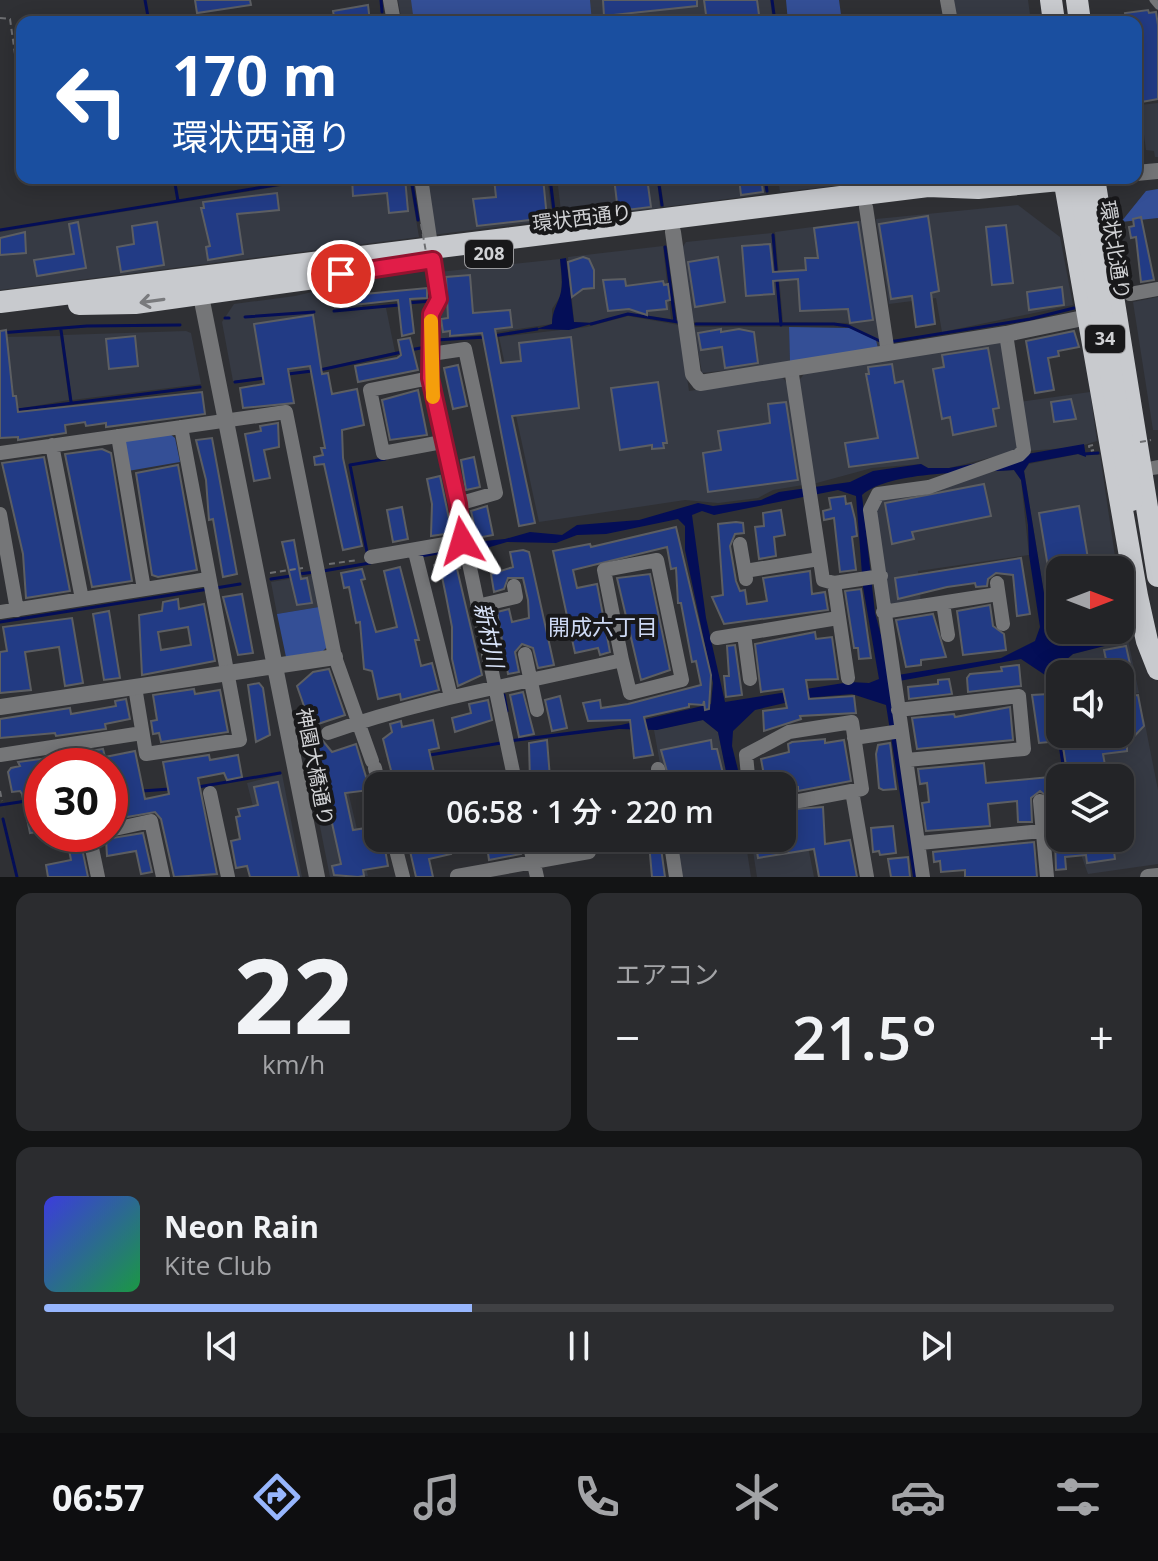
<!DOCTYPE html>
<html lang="ja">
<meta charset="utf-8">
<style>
body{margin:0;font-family:"Open Sans","Noto Sans JP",sans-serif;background:#2b2c2f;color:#f1f3f6;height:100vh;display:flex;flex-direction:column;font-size:30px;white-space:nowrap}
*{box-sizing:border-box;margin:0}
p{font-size:26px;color:#a3a4a7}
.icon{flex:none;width:44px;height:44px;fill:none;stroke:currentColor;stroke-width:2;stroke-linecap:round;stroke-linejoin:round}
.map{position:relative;height:877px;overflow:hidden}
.panel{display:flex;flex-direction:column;gap:16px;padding:16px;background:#131415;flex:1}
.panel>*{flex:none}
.banner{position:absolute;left:16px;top:16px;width:1126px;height:168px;border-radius:16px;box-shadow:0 4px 20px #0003,0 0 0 2px #404144;background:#1a4fa0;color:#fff;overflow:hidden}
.needle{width:52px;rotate:90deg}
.fabs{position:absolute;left:1046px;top:556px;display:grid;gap:16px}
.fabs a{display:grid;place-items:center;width:88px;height:88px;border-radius:16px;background:#232427;box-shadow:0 4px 20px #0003,0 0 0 2px #404144;font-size:40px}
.speed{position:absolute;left:24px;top:748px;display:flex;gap:16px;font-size:40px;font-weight:700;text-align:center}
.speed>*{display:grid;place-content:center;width:104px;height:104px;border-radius:50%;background:#232427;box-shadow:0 4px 20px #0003,0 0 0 2px #404144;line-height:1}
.speed .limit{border:12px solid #d22;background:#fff;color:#111}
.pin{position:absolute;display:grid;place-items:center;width:68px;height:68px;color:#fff;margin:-34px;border:4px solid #fff;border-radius:50%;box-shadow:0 2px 8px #0007}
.me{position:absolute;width:88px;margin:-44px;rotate:353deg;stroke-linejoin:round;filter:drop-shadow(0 0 6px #0008)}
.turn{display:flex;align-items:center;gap:28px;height:168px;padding:0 24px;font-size:36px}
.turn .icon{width:104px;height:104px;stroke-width:2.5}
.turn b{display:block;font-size:56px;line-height:68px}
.big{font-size:60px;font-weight:600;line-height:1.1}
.panel .card{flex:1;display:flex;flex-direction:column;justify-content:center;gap:12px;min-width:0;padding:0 28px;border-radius:16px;background:#2b2c2f}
.panel .dial{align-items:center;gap:0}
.dial b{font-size:104px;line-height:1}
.song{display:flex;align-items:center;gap:24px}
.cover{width:96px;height:96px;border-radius:12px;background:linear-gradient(135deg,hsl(240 70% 55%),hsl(140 70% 35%))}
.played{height:8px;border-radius:4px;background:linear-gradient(90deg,#97b6fd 40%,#404144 40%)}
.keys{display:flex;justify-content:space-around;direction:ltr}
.heat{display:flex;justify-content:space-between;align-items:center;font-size:44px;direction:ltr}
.panel .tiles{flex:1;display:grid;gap:16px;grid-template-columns:1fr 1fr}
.card:last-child{grid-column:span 2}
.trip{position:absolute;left:364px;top:772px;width:432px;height:80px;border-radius:16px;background:#232427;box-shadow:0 4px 20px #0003,0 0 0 2px #404144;font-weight:600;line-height:80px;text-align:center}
.dock{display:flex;height:128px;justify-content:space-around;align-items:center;background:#0e0e10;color:#a3a4a7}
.dock .icon{width:56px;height:56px}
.dock .on{color:#97b6fd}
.dock b{font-size:36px;color:#f1f3f6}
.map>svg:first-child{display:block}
.built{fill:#363a44}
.green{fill:#344f96}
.water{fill:#040e57;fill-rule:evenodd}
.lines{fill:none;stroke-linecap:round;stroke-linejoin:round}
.stream{stroke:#040e57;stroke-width:3}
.building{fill:#223b85;stroke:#5c5e62;stroke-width:2;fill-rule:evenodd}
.path{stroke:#6d6e71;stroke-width:2;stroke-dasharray:6 4;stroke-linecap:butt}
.service{stroke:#757678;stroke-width:7}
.minor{stroke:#757678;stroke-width:14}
.tertiary{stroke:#757678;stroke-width:16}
.trunk{stroke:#c8cace;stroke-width:22}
.path-bridge{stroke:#6d6e71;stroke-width:2;stroke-dasharray:6 4;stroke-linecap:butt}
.trunk-bridge{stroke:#c8cace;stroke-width:22}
.oneway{stroke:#797a7d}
.route-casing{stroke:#92132f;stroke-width:20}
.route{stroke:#e11d48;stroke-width:14}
.slow{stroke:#f59e0b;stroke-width:14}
.labels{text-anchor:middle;stroke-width:8;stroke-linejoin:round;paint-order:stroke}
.shield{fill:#18181a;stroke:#9a9a9d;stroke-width:2}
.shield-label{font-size:18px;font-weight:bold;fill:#d1d2d5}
.street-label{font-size:20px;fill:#d1d2d5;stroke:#18181a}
.neighbourhood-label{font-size:22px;fill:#cdd9f4;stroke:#18181a}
.water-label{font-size:22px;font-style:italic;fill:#dae4fa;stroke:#18181a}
</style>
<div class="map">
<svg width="1158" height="877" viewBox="0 0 1158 877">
<rect width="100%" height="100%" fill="#2f3034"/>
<!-- built -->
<path class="built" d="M398,0h372l3,22h-371z
M951,0h77l3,22h-77z
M1158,103v54h-3l-1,-6 -8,-1 -6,-45z
M331,178h78l10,59 -419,53v-58z
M427,178h120l6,42 -121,15z
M557,178h100l3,30 -98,11z
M660,178h103l3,16 -102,13z
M778,178h90l1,4 -89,10z
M1018,205l42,32 13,68 -131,27 -6,-34 -47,6 -13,-85z
M872,219l19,127 -13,2 -2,-8 -29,-17 -64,-1 -8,-90z
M772,233l8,91 -87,-2 -11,-74 4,-6z
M663,246l8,73 -43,-6 -36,10 -18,-1 -6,-65z
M560,259l2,24 -2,14 -8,12v15l-113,17v-69z
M355,282l8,26h23l9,44 -72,16 -90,13 -11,-59 12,-18 61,-8z
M1158,297v133h-5l-20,-128z
M628,316l51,9 10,66 93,-14 6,7 15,101 -30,5 -15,8 -40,5 -33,-3 -146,22 -40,-185 88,-10z
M694,327h95l1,36 -88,10z
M186,331l5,2 10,51 -129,16 -9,-65z
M60,336l9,64 -69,12v-75z
M1003,341l18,109 -72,18h-21l-7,-4 -49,4 -59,16 -15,-102 6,-8z
M1090,392l7,49 -19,6 -51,4 -8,-49z
M1078,454l22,1 17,115h-57v60h60v-43l7,45 -67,13 -8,-3 -28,-171 5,-7z
M1014,470l7,10 8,75 -111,16 3,33 -34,4 -14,-101 7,-11 103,-24z
M314,575l5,32 -42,7 -6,-32z
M1128,640l11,53 -19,3v-22h-60v31h-4l-2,-35 19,-16z
M1144,719l14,71v74l-70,10 -13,-36h45v-60h-53l-7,-44h60v-12z
M703,720l15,12 11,54h-65l-10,-56z
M343,770l25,106 -38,1 -21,-106z
M282,774l20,103h-31l-24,-94z
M804,826l10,51h-57l-6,-39h31z
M673,838h72l6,39h-72z"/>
<!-- green -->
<path class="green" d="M411,0h179l2,22h-178z
M786,0h53l3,22h-54z
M1158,189v29l-37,4 25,-31z
M789,327l61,1 26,12 2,8 -88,15z
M170,434l5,4 5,24 -52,9 -4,-26 2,-5z
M319,607l8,40 -4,4 -37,6 -9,-43z"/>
<!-- water -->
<path class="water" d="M566,258l8,64 21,1 -26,7 -33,-1 16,-5c0,-13 6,-20 9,-32 2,-11 0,-22 -1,-33z
M1084,444l2,13 -8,-3 -49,9 -5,8 28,171 8,3 67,-13 1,8 -55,14 -19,16 -2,15 -7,-10 -24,-16 -122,22 19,196h-5l-27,-172 -34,-11 -46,4 -51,12 -22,21 -1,15 10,40h-13l-11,-54 -15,-12 -46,10 -38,-1 -106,13v-3l108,-14 90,-21 2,-21 -28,-133v-24l-7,-7 -72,15 -29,1 -21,8 -49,-1 -34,10 1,-10 31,-3 25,-7 32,3 15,-10 62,-5 59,-17 15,3 48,-6 18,-8 71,-10 23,-11 48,-7 7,4h21zM1014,470l7,10 7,45 1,30 11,72 -5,14 -34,17 -109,18 -17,-63 -13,-118c28,-25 114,-22 152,-25zM838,490l18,6 7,91 16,92 -10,4 -19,-1 -125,20 -19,-84 -14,-103 10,-4 12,4z"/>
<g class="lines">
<!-- stream -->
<path class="stream" d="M145,0l4,22
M381,0l1,12
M772,0l3,22
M174,178l4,23
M411,178l7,42
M550,178l5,41
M658,178l4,27
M765,178l2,13
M870,178v1
M0,230l319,-52
M773,235l8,90
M665,247l10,74
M429,291l2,10
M407,303l24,-2
M334,311l65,-6
M245,317l69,-5
M225,318h4
M591,324l37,-10 50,8
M696,324h138l14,2 34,16
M61,330l10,72
M0,333l87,-7 93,-1
M493,336l44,-7
M436,340l50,-3
M889,342l141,-23 44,-11
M410,350l16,-3
M320,370l82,-18
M288,374l24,-3
M235,382l30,-4
M17,410l183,-23
M1084,454l14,-1
M458,477l4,19
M465,508l4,20
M367,552l-17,-87 35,-6
M421,556l40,-7
M323,571l47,-8
M299,574l16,-2
M271,579l20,-3
M216,588l24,-4
M0,622l209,-33
M1052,683l3,24
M504,695l3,16
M1059,738l6,40
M430,755l71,-12
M310,770l13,-1
M198,787l82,-14
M142,791l28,-2
M0,805l26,-4
M3,819l14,58"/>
</g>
<!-- building -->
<path class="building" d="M195,0h55l1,5 -54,8z
M603,0h94v6l-93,10z
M704,0h53l3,22h-53z
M368,5l2,17h-35l-2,-11z
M1148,10l1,3 7,-1 2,13v74l-22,4v-81h-10l-1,-9z
M352,178h53l3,33 -19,2 -2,-20 -34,3z
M494,178h49l4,40 -70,8 -4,-27 23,-2z
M614,178h33l4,29 -33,4z
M739,178h22l2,14 -22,3z
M277,193l2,17 -42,4 6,40 -35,6 -2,-13 4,-1 -9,-38h3l-1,-6z
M928,216l11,75 -8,2 4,31 -19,3 -4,-31 -21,3 -12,-75z
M1141,217l13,63 -13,2 -5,-45 -5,1 -2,-11 5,-1 -1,-7z
M78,222l8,46 -49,8 -3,-16 40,-6 -5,-30z
M157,222l7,43 -43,7 -4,-25 17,-3 -2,-18z
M858,222l15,98 -23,3 -2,-14 -48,2 -2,-32 -25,2 1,13 -28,2 -4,-50 28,-2 3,28 33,-2 -1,-12h13l-4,-30z
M1006,225l7,58 -21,2 -6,-58z
M25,232l1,21 -26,2v-17z
M583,257l6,2 5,11v18l-11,1 -11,8 -4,-35z
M718,257l7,45 -30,5 -7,-45z
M470,275l3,38 37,-3 2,17 -17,2 6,34 20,-2 -2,-18 52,-6 8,71 -67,8 23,107 -16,3 -37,-193 -32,3v-5l-7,1 -2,-13 7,-1 -2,-41z
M625,279l1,7 37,-5 1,4 4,-1 2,16 -4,1 1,8 -20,2v4l-18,-6 -21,2 -5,-31z
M1062,287l2,18 -35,5 -2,-18z
M427,288v10l-17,1 4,34 -12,3 -4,-36 -63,7 -2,-10z
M313,315l9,59 6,-1 4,21 25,-5 7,36 -22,5 1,28 19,88 -19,4 -19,-86 -9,1 -1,-8 9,-2 -2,-7h4l-15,-82 -22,3 6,34 -51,5 -3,-20 24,-4 -10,-60z
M721,329v3l18,-3 15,3 4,31 -33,5 -3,-21 -21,3 -3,-17z
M6,330l7,66h3l2,16 184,-20 3,22 -99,13v-4l-20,3 -1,-4 -20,3 1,8 -48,7v-3l-18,1v-107z
M1074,331l5,16 -21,4 1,5 -11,2 6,32 -19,3 -9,-52z
M135,336l3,30 -29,3 -3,-30z
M410,338l8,32 -60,12 -3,-16 42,-8 4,-3 -3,-15z
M988,348l11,60 -6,1 3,17 -43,9 -3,-18 -8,2 -9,-50 11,-2 -2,-12z
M892,364l3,19 8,-2 15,77 -69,9 -4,-24 33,-5 -12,-64h3l-1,-7z
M458,365l9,41 -14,3 -9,-41z
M658,382l9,61h-4l1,5 -12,1v-4l-32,5 -9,-62z
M418,390l9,45 -37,5 -8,-40z
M1071,399l5,20 -22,3 -3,-20z
M786,402l12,78 -90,12 -5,-39 18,-3 -3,-19 52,-8 -2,-19z
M278,423l1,24 -15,3 6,28 -16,3 -9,-47 16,-3 -1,-5z
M212,438l25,136 -14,3 -10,-58 -4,1 -3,-40 -10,-40z
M102,449l9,4 21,128 -40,6 -27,-133z
M44,457l26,134 -44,7 -3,-44 -21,-91z
M474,457l6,30 -14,3 -5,-30z
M178,465l19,105 -39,7 -6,-2 -16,-102z
M440,476l12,57 -21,3 1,-32 -5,-25z
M984,484l7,32 -79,16 2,7 -22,5 -7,-41z
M845,496l1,8 5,-1 4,16 2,17 -5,1 4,33 -16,2 -6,-54 -10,2 -1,-9 8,-2 -2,-11z
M487,506l6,29 -16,3 -6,-27z
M1079,506l11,64h-30v38l-5,1 -16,-96z
M402,507l6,32 -15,3 -6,-32z
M781,510l4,25 -11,2 2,19 -17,3 -4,-32 9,-1 -1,-13z
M736,522l7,1 1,10 -9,1 -5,12 6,35 4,10 5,-1 2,14 20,-3 -4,-23 47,-7 2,23 13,-2 3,18 -104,14 -12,-27 11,-2 -5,-71z
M676,527l35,148 -2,34 -4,1 -1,-9 -1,4 -14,-1v3l-45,10 9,38 -19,3 -4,-38 -42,1 -5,-18 17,-3 1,8 27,-4 73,-19 -5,-24 -4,1 -11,-59h-3l-2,-35 -5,1 -4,-22 -94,23 4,18 20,-4 13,68 -10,3 -2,-7 -23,5 -22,-102 37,-7 1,3z
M294,540l7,39 6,-1 5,25 -15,2 -15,-63z
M523,550l6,2 25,113 -16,3 -5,-20 -11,-4 -7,8 4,20 -11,2 -11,-62 12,-3 3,13 17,-4 -1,-18 -5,-22h-15l-4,11 -10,3 -3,-18 22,-7 -3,-15z
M457,556l3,12 -3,1 25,106 -24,11 -6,-27v-32l-6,-31 -5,-24 -6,1 -1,-8 5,-1 -1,-4z
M1021,558l9,56 -13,2 -4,-41 -17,-2 -8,6 -1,7 -11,1 -1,-4 -28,4 -49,12 -3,-21z
M400,567l19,73h-4l6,26 11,-3 7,27 -38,10 -1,-6 -22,5 -6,-28 -8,-2 -4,-47 -4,1 -7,-36 -5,1 -3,-15 21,-4 3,10 -4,1 15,52 21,-5 -13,-56z
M650,574l20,96 -29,10 -24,-102z
M861,589l10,69 -12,1 -1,-11h-4l-9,-57z
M242,594l11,59 -15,2 -15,-58z
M178,599l1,10 25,-5 11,57 -73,14 -3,-60 23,-4 1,-9zM188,627l3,18 -30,5 -3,-18z
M990,605l3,21 11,8 2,16 -43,5 -6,-44z
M109,611l11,67 -16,2 -11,-66z
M933,614l13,43 -25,3v5l-15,2 -10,-47z
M72,618l11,65 -18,3 -6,-39 -34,5 6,38 -31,3v-41l7,-1 -4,-24z
M815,632l1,7 16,-2 6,42 -32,1 3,19 45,-3 2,17 -56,3 1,3 -37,12 -1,-20 24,-3 -4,-19 -22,3 -6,-48z
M735,645l7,50 -16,2 -2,-21h5l-2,-30z
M1126,646l4,18 -22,5 -4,-19z
M1019,665l2,21 -53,6 -1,-14 3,-4 32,-3 -1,-4z
M329,669l16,46 -27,9v11l14,17 24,-8 14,46 -25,3 8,37 25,-4v12h5l5,28 -25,4 1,6 -6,1 -24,-2 -2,-9 9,-2 -22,-100 -4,2 -13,-37 9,-3 -14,-40 16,-14z
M949,679l3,15 -43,5 -1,-12 30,-3v-4z
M259,683l4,5 7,47 -14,7 -8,-57z
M194,689l1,5 25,-4 8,42 -67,10 -2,-9 -6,1 -2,-13 6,-1 -4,-25z
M523,692l11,42 -15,3 -9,-42z
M1049,694l2,13 9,-1v35l-21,2 -7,-48z
M1138,695l6,31 -17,18v7l-24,3 4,22 -3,2h-36l-7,-44h59v-37z
M560,696l7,32 -15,3 -7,-31z
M126,699l4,20 -25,5 1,5 -50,7 -1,-3 -55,5v-19l70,-11 1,6 45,-8 -1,-5z
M488,700l4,20 -37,12 -3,-14 19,-5 -2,-9z
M1010,707l3,33 -96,9 -5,-31 42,-4 1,3z
M433,720l6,28 -10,2 8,36h-42l-12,-47 9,-7 -2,-8 11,-3 1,6z
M825,739v4l19,-3 7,41 -53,10v-4l-32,-1 -5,-27 28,-7 -1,-8 4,-2z
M547,740l3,38 -20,3 -1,-38z
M711,740l1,9h5l9,37h-55l-10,-36z
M890,743l6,46 -13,1 -4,-2 -3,-34 2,-9z
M103,749l2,8 30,-6 10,48 24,-5 -6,-32 46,-7 1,5 28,-5 4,22 -15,3 -3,-7 -26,5 19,96 -43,3 -13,-58 -6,-7 -45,8v-54h-17l-3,-15z
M55,757l2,9h-15v65l-12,2 -8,-39 -2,-3 -8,1 -4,-20 3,-4 9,-2 -2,-4z
M984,763l2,20 74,-7v52l-7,1 -3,-30 -10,-8 -9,7 1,24h-14l-1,-21 -29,3 2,22 -64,5 -4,-28 7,-1 -2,-19 -7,1 -2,-15z
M278,782l21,95h-49l-3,-11 -11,2 -5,-27 9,-2 -4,-22 4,-1 -2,-7 20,-4 -4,-18z
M823,807l2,37 25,-4 7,37h-38l-5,-28 -56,9 -3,-20h27v-28z
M893,826l3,27 -16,2 -1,-4 -6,1 -2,-24z
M143,833l9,39 -11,2 -5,-23 -29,5 -1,-17z
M66,834h13l9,43h-40l-2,-12 25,-5z
M407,838h41l3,16 -22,5 4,18h-17z
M506,838h12l3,16 -32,6 -1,-7 21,-5z
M1055,838h39l2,9 17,-3 2,15 -28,4 -1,-8 -21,2 1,12 -10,1z
M660,841l5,36h-13l-3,-34z
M1034,842l3,35h-72v-7l-24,2 -1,-11 -6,1 -1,-10z
M908,857l2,20h-19l-3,-18z"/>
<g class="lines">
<!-- path -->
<path class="path" d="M0,18l10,1 12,84
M1093,445l-4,1 1,5 4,-1
M329,564l29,-4
M270,573l33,-5
M0,791l2,10"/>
<!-- service -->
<path class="service" d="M1153,0l5,6"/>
<!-- minor -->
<path class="minor" d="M390,0l4,22
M947,0l4,22
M421,178l18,121 -8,15 -1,64 86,408
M866,207l22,146
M1130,294l28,-5
M431,354l34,-5 31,144 -38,11
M791,368l32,212 11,3 47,-7
M430,378l-60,12 13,63 59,-11
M118,436l26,153
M52,445l30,154
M0,453l286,-41 49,245 37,104
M1153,468l5,-1
M0,514l17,96
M740,544l6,35
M415,552l36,145
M371,557l91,-16
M745,571l74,-12
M834,583l14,95
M997,583l6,41
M943,603l5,32
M477,606l39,-9 -2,-11
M0,612l208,-33
M883,612l115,-18
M744,634l6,45
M717,638l121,-20
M525,654l12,56
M135,687l11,67 94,-14 -59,-313
M898,710l121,-14 5,53 -117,11
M328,733c95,-34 195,-50 294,-73l8,33 52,-13 -25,-120 -53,10 18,90
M854,738l47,-7
M0,755l142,-22
M375,768l4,18
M658,769l3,17
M749,786l-3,-31 43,-23 63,-10 10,67 -63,12 -17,-1
M852,791l15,86
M210,793l18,84
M1040,801l7,76
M110,830l41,-9 12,56
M89,834l9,43
M393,838l10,39
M528,838l9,39
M670,838l6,39
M920,843l122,-12
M457,876l132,-24
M923,877l-53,-367 8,-16 51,-7 90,-32 5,-5 -18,-116"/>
<!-- tertiary -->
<path class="tertiary" d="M1136,173l22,-2
M673,232l20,142 7,9 306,-49 82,-17
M199,286l118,591
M0,707l335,-50
M1148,877l10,-1"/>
<!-- trunk -->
<path class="trunk" d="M1051,0l3,22
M1077,0l3,22
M1064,178l73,418 10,45 11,28
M1094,178l64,398
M0,302l928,-116 50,2 103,-10
M79,304l56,-1 208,-29"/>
<!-- path-bridge -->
<path class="path-bridge" d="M421,224l11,62
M1140,442l11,-2"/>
<!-- trunk-bridge -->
<path class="trunk-bridge" d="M1079,178l53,322"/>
</g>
<!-- one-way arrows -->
<defs><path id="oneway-shaft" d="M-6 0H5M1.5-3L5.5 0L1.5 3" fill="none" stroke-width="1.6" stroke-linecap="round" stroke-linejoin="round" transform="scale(2)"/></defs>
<use class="oneway" href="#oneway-shaft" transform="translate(152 301) rotate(172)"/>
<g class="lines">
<!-- route casing -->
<g class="route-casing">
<path id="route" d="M341,274l92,-14 6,39 -8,15 -1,64 28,126 4,37"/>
</g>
<!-- route -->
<use href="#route" class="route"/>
<!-- slow -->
<path class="slow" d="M431,321l2,76"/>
</g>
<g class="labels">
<!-- shield labels -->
<g class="shield">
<rect x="465" y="240" width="48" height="28" rx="6"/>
<rect x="1085" y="325" width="40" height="28" rx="6"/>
</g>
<g class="shield-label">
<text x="489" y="260">208</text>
<text x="1105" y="345">34</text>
</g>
<!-- street labels -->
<g class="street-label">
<text transform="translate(582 218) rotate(-7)" y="7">環状西通り</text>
<text transform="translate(1115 250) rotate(81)" y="7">環状北通り</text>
<text transform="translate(315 767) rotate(79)" y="7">神園大橋通り</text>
</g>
<!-- neighbourhood labels -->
<g class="neighbourhood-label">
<text x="603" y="635">開成六丁目</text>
</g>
<!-- water labels -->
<g class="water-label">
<text transform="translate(489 635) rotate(78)" y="8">新村川</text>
</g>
</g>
</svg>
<div class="fabs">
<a><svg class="needle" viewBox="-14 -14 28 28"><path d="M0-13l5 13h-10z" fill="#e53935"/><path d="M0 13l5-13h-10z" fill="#a3a4a7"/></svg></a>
<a><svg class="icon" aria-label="sound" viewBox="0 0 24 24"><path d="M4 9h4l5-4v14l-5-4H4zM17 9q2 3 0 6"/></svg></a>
<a><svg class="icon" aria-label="layers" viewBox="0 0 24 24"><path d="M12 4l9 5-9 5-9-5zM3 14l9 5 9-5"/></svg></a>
</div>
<div class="speed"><div class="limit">30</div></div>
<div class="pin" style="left:341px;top:274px;background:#d93025"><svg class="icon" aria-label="arrive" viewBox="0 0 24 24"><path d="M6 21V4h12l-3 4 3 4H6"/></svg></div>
<svg class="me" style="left:462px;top:541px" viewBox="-20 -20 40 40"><path d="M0-17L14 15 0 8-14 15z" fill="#e11d48" stroke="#fff" stroke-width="4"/></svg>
<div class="trip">06:58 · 1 分 · 220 m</div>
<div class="banner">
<div class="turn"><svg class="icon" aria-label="left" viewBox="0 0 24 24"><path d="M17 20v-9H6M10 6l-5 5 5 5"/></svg><div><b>170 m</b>環状西通り</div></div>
</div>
</div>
<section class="panel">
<div class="tiles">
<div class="card dial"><b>22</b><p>km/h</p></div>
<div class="card"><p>エアコン</p>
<div class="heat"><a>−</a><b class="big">21.5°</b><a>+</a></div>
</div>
<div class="card">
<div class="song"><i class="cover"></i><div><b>Neon Rain</b><p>Kite Club</p></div></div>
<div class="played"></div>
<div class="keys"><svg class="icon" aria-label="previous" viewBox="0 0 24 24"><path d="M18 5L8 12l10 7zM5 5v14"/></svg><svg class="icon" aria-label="pause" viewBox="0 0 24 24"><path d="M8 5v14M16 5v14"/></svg><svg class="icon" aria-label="next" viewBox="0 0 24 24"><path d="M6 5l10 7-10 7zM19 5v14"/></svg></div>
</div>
</div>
</section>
<nav class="dock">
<b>06:57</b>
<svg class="icon on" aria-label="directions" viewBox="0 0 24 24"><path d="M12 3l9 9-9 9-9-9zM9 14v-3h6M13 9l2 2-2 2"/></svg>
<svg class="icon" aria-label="music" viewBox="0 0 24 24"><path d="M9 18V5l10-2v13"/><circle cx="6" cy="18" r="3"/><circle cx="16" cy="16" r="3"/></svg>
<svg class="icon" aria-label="phone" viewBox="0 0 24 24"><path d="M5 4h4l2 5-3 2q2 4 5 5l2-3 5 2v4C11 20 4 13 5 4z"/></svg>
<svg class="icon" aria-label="climate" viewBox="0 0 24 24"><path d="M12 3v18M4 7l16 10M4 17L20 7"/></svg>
<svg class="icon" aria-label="car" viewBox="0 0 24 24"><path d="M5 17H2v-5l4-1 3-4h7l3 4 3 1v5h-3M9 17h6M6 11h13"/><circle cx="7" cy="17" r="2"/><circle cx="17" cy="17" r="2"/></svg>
<svg class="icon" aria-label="filters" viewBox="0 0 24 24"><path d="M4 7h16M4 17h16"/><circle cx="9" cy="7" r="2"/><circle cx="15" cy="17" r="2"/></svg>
</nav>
